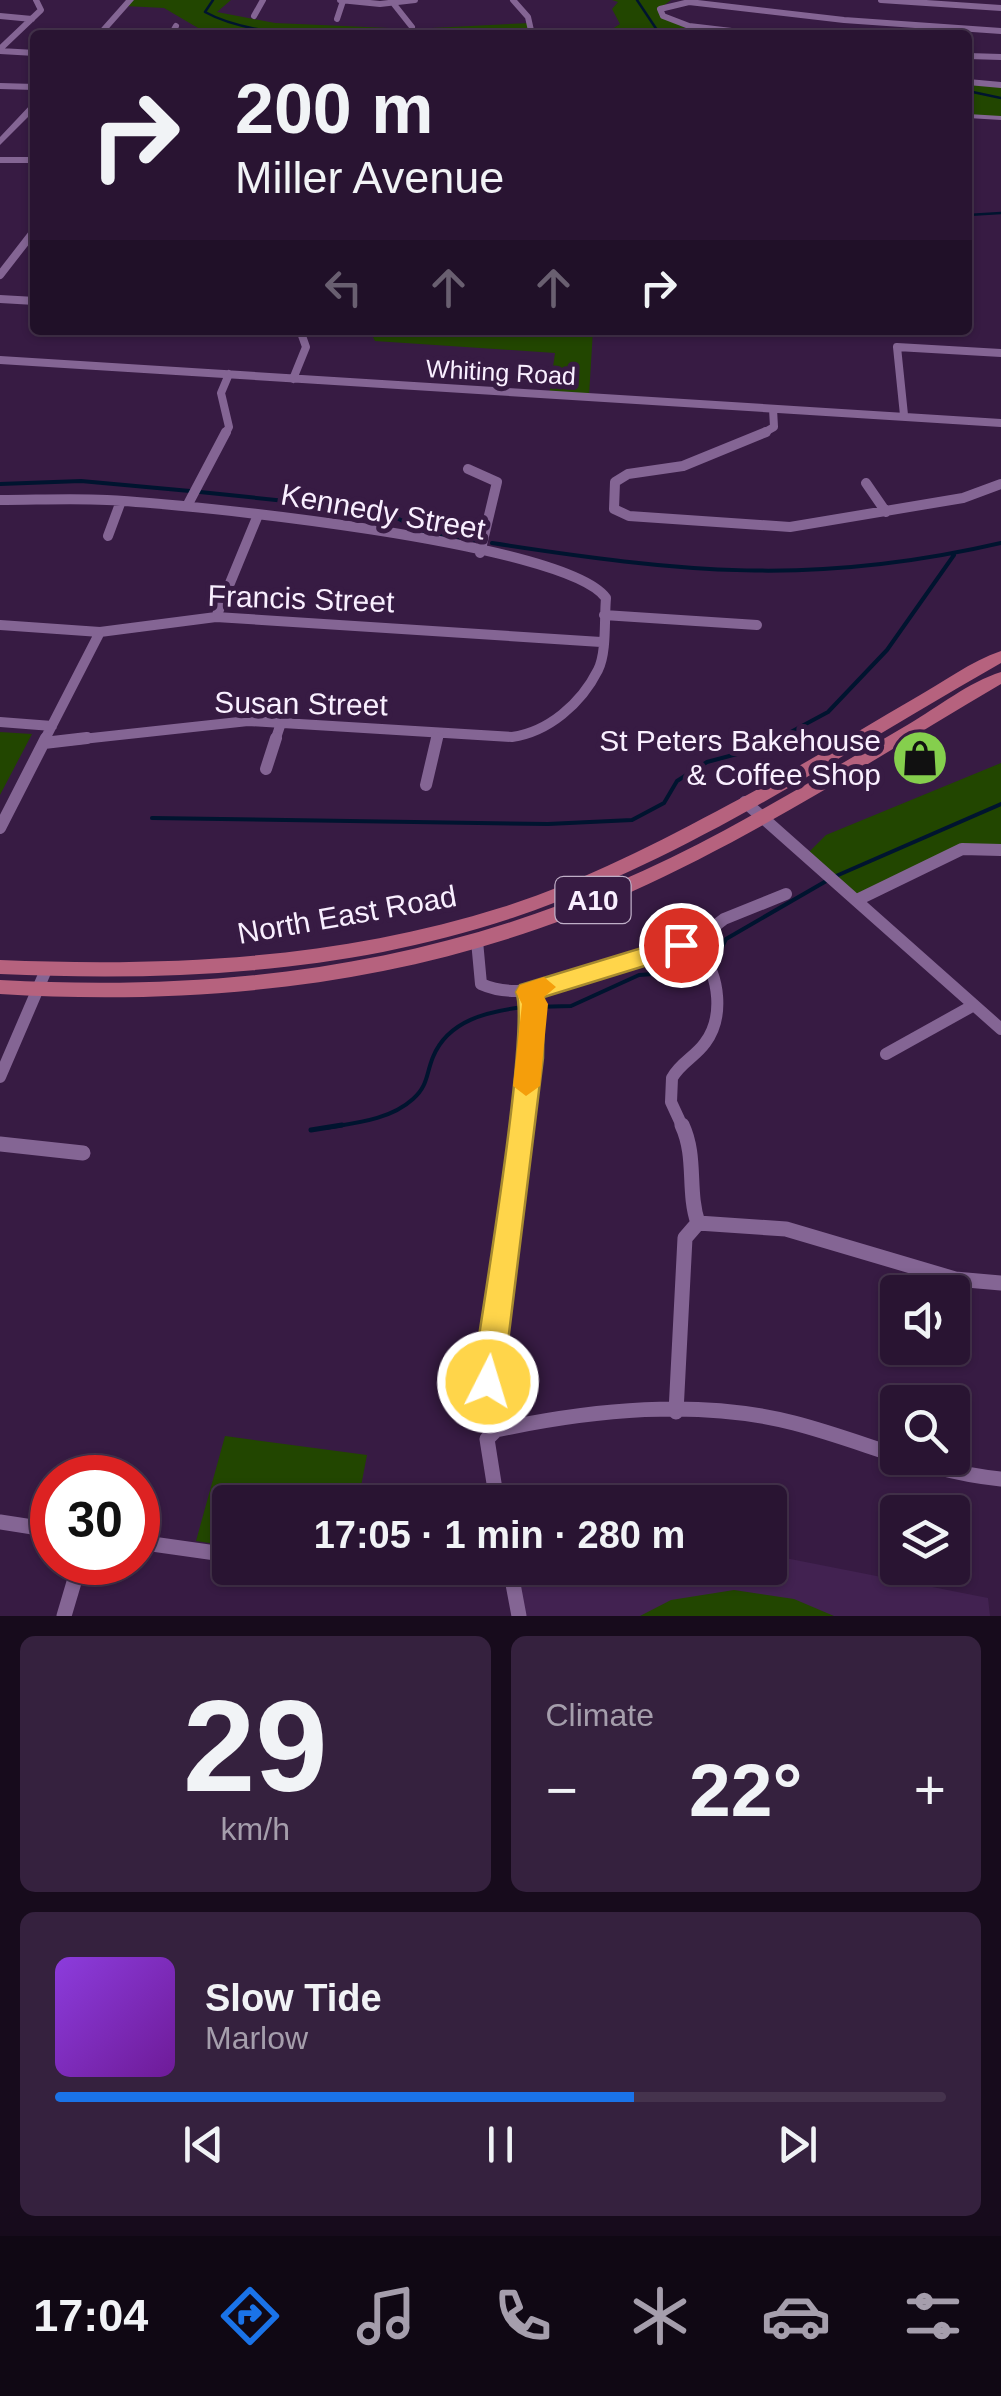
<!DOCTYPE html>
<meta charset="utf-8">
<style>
body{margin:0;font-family:Arial,sans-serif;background:#35213e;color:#f1f3f6;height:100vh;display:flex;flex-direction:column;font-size:38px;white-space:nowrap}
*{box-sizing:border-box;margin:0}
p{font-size:32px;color:#a59eac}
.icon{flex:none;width:55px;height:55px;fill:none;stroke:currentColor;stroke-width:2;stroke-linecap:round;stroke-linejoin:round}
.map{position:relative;height:1616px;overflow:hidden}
.drawer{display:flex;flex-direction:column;gap:20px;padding:20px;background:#170b1c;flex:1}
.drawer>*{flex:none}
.guide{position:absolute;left:30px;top:30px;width:942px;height:305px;border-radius:10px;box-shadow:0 2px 8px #0004,0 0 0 2px #45334d;background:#291432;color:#f1f3f6;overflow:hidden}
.tools{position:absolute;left:880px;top:1275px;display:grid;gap:20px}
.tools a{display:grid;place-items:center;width:90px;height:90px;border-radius:10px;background:#291432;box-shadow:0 2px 8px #0004,0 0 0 2px #45334d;font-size:50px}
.speed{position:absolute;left:30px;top:1455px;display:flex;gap:20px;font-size:50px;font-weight:700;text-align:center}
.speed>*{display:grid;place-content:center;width:130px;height:130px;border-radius:50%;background:#291432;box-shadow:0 2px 8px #0004,0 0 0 2px #45334d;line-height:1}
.speed .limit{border:15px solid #d22;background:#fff;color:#111}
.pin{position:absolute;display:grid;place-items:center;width:85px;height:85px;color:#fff;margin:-42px;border:5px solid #fff;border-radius:50%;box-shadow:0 2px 10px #0007}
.me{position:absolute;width:110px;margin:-55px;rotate:5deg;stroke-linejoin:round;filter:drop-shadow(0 0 8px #0008)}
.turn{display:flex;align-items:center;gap:35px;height:210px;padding:0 40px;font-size:45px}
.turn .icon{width:130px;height:130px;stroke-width:2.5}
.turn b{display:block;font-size:70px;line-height:85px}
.lanes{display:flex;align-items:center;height:95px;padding:0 40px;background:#0003;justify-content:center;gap:50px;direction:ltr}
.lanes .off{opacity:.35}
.big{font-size:75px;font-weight:800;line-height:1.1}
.drawer .tile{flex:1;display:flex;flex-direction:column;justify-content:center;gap:15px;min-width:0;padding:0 35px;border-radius:15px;background:#35213e}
.drawer .dial{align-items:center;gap:0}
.dial b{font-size:130px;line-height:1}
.song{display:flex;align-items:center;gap:30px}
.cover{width:120px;height:120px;border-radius:15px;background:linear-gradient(135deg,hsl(270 70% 55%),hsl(280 70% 35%))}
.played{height:10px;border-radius:5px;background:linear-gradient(90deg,#1a73e8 65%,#45334d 65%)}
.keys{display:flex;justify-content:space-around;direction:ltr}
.heat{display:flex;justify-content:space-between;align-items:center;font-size:55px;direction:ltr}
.drawer .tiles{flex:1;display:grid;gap:20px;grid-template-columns:1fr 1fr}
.tile:last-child{grid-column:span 2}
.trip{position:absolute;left:212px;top:1485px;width:575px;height:100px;border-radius:10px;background:#291432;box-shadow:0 2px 8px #0004,0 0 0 2px #45334d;font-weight:800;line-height:100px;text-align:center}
.dock{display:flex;height:160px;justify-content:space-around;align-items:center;background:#100814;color:#a59eac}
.dock .icon{width:70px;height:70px}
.dock .selected{color:#1a73e8}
.dock b{font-size:45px;color:#f1f3f6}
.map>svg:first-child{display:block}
.built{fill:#422251}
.green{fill:#224600}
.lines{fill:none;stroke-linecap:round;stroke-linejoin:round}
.stream-far2{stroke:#00142f;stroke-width:2.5}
.stream-far1{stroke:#00142f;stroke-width:4}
.stream{stroke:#00142f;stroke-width:5}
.minor-far4{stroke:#846594;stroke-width:6}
.minor-far3{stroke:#846594;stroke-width:8}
.minor-far2{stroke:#846594;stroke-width:10}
.minor-far1{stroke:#846594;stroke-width:12}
.minor{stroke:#846594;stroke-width:15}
.secondary{fill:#846594;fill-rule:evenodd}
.primary{fill:#b6627e;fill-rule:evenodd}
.route{fill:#ffd54a;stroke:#a68a30;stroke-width:2.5}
.slow{fill:#f59e0b}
.labels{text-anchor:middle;stroke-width:10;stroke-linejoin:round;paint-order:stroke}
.far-street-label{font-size:25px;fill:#f9efff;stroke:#371b43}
.shield{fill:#371b43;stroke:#bfafc7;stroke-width:2.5}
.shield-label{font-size:28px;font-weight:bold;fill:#f9efff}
.street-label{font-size:30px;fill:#f9efff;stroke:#371b43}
.poi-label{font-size:30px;fill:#f9efff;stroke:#371b43;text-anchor:end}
</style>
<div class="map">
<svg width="1001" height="1616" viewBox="0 0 1001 1616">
<rect width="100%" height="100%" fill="#371b43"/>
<!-- built -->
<path class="built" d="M770,1555l218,43 2,18h-465l-9,-48h254z"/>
<!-- green -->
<path class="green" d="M130,0h101l-14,12 58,11 137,6 118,-6 1,7 81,-1 8,-5 -8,-15 6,-7 -6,-2h59l-8,6v10l43,12v7h-496l-46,-27 -39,-2z
M968,82l33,3v33l-33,-2z
M369,330h224l-4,66h-40l6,-43 -180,-12z
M0,732l32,2 -32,61z
M1001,763v87l-30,-3 -114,53 -50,-46 19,-19z
M225,1436l142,19 -9,47h-128v44l-34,-5z
M734,1590l60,9 40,17h-194l31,-16z"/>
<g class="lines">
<!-- stream-far2 -->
<path class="stream-far2" d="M213,0l-8,12c70,39 239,22 322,21
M637,0l22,33
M537,32l127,3
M968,91l33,7
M968,215l33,-2"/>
<!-- stream-far1 -->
<path class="stream-far1" d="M0,484l81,-3 109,10
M200,492l182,19 44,21 48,8
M492,543c188,29 320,44 509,0
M152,818l396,6 84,-4 32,-17 13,-22 30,-19 56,-15 65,-35 59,-62 67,-95
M836,876l165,-72
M714,964l12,-25 102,-59
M533,1007l38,-1 68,-31 68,-5
M325,1128c30,-5 65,-8 88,-29 15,-13 13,-25 20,-42 15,-37 56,-46 91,-50"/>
<!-- stream -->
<path class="stream" d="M311,1130l31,-5"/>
<!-- minor-far4 -->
<path class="minor-far4" d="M340,0l40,4 35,-4
M513,0l15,17 4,18
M881,0l120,8
M393,3l19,24
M0,16l32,3
M254,16l9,-16
M337,19l6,-18
M171,35l5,-9
M766,35l-77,-9 -26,-10 -3,-7 29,-7 155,18 157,11
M0,49l41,-39 -5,-10
M0,51l35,2
M968,56l33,1
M968,82l33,3
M0,86l35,1
M0,160h35"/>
<!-- minor-far3 -->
<path class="minor-far3" d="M0,275l35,-45
M0,299l35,2
M0,360l1001,63
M293,379l13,-32 -6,-17
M904,415l-7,-68 104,6
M225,435l4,-8 -8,-34 8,-19
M760,435l14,-8 -1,-18"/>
<!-- minor-far2 -->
<path class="minor-far2" d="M766,432l-83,34 -55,8 -13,8 -1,27 15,7 161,11 173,-29 38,-14
M468,469l29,13 -17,71
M866,483l20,29
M0,500c36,0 72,-2 107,0 81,4 459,42 499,98 -2,21 1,54 -8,72 -17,34 -50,62 -86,67l-264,-16 -184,20
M187,506l39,-74
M108,536l13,-35
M604,615l153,10
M216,617l42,-102
M0,625l100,7 116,-15 385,25
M0,722l52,4
M44,741l56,-109
M275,741l6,-18
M436,741l2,-8"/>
<!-- minor-far1 -->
<path class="minor-far1" d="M44,743l43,-5
M266,769l10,-31
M426,785l11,-47
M745,802l256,227
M0,828l46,-90
M857,900l105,-51 39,1
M477,941l4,43c71,32 168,-57 219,-31 20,23 24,65 5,90 -10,14 -25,20 -33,35l-1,24 12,26
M689,946l35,-27 62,-25
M886,1054l88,-49
M0,1077l46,-107
M524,1128l8,-69 -3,-67"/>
<!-- minor -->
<path class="minor" d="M682,1125c15,32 5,66 16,98
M0,1144l83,9
M698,1223l88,6 169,50 46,4
M676,1412l9,-174 13,-15
M496,1430c95,-20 202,-32 298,-7 70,18 133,49 207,56
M496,1430l-9,-61 37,-244
M496,1430l-9,9 10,63
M0,1522l52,8
M138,1542l92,13
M317,1568l77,8 46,-8
M510,1568l9,48
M64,1616l16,-54"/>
<!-- secondary -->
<path class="secondary" d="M126,0h8l-31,35h-8z
M32,103h3v7l-35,35v-8z
M968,114l33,2v4l-33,-2z"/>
<!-- primary -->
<path class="primary" d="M1001,651v12c-157,89 -311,195 -483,253 -168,57 -343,66 -518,58v-14c170,7 339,-1 503,-53 79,-25 154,-64 227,-103 63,-33 123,-70 185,-106 27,-15 56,-37 86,-47z
M1001,672v12c-122,72 -241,150 -370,208 -201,90 -413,115 -631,102v-14c262,14 492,-24 725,-150 62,-34 123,-70 184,-106 29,-17 60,-42 92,-52z"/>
</g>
<!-- route -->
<path class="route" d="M681,936l9,3 3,6 -3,7 -146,45 -1,61 -40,324 -4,10 -11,4 -12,-4 -4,-10c8,-57 59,-359 44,-390l4,-7z"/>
<!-- slow -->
<path class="slow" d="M544,977l12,10 -12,10 4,7 -8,82 -14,10 -13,-10 9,-82 -6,-12 4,-7z"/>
<!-- icons -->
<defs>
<g id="shop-disc" transform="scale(2.875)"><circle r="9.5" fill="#85cf4d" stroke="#371b43"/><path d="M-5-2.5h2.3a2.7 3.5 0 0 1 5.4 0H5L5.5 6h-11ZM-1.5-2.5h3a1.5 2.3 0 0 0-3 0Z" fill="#111"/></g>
</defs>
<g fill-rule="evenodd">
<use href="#shop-disc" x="920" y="758"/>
</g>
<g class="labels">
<!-- far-street labels -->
<g class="far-street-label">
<text transform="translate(501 372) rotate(3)" y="9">Whiting Road</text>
</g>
<!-- shield labels -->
<rect class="shield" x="555.5" y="877" width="75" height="46" rx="8"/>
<g class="shield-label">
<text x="593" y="910">A10</text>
</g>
<!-- street labels -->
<g class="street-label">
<text transform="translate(383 512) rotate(10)" y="10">Kennedy Street</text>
<text transform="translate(301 599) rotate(2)" y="10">Francis Street</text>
<text transform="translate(301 704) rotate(1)" y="10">Susan Street</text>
<text transform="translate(347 915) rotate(-10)" y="10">North East Road</text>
</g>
<!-- poi labels -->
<g class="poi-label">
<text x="881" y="751">St Peters Bakehouse<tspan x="881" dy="34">&amp; Coffee Shop</tspan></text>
</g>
</g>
</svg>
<div class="tools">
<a><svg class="icon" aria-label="sound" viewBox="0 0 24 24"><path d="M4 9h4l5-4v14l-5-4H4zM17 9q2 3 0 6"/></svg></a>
<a><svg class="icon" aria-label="search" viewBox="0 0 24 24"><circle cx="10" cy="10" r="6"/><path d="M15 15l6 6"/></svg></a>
<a><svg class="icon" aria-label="layers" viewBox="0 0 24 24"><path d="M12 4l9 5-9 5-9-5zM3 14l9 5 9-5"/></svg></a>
</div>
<div class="speed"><div class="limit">30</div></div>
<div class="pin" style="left:681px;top:945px;background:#d93025"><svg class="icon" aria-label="arrive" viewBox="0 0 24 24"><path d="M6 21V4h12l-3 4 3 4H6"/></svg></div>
<svg class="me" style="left:488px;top:1382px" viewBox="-20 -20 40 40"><circle r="17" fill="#ffd54a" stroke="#fff" stroke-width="3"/><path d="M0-11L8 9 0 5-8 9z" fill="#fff"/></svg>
<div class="trip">17:05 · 1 min · 280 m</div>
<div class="guide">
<div class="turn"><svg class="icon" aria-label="right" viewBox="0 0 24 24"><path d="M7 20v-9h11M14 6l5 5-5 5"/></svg><div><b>200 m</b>Miller Avenue</div></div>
<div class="lanes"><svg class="icon off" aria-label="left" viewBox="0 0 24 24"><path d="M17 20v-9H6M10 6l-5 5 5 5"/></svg><svg class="icon off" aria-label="ahead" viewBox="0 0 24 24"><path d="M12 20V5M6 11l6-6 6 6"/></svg><svg class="icon off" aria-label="ahead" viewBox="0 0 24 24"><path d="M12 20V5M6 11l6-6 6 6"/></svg><svg class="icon" aria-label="right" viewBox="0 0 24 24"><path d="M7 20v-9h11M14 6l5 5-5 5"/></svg></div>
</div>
</div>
<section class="drawer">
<div class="tiles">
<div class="tile dial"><b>29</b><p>km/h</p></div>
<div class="tile"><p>Climate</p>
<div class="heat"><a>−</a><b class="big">22°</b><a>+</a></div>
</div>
<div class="tile">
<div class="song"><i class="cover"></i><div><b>Slow Tide</b><p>Marlow</p></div></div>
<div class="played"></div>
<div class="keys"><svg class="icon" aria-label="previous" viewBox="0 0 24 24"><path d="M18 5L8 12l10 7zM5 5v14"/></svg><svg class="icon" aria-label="pause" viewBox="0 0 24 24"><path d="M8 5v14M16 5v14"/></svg><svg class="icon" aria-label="next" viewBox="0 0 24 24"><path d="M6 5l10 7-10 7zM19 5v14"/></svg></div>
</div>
</div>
</section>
<nav class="dock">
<b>17:04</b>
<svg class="icon selected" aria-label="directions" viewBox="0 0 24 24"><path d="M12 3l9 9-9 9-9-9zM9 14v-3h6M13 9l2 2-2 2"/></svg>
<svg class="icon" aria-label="music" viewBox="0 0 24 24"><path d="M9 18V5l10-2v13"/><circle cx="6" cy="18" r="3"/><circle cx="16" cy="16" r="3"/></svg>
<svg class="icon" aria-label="phone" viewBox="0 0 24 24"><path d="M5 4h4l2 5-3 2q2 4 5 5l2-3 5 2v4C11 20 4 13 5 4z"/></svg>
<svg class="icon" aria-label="climate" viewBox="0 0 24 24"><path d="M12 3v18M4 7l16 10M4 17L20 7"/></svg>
<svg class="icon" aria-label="car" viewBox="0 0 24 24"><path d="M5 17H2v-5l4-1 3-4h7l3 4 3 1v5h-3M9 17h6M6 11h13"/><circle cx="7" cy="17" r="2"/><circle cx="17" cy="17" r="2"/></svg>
<svg class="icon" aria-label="filters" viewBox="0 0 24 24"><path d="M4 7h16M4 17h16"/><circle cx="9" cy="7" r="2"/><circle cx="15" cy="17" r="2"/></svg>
</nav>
